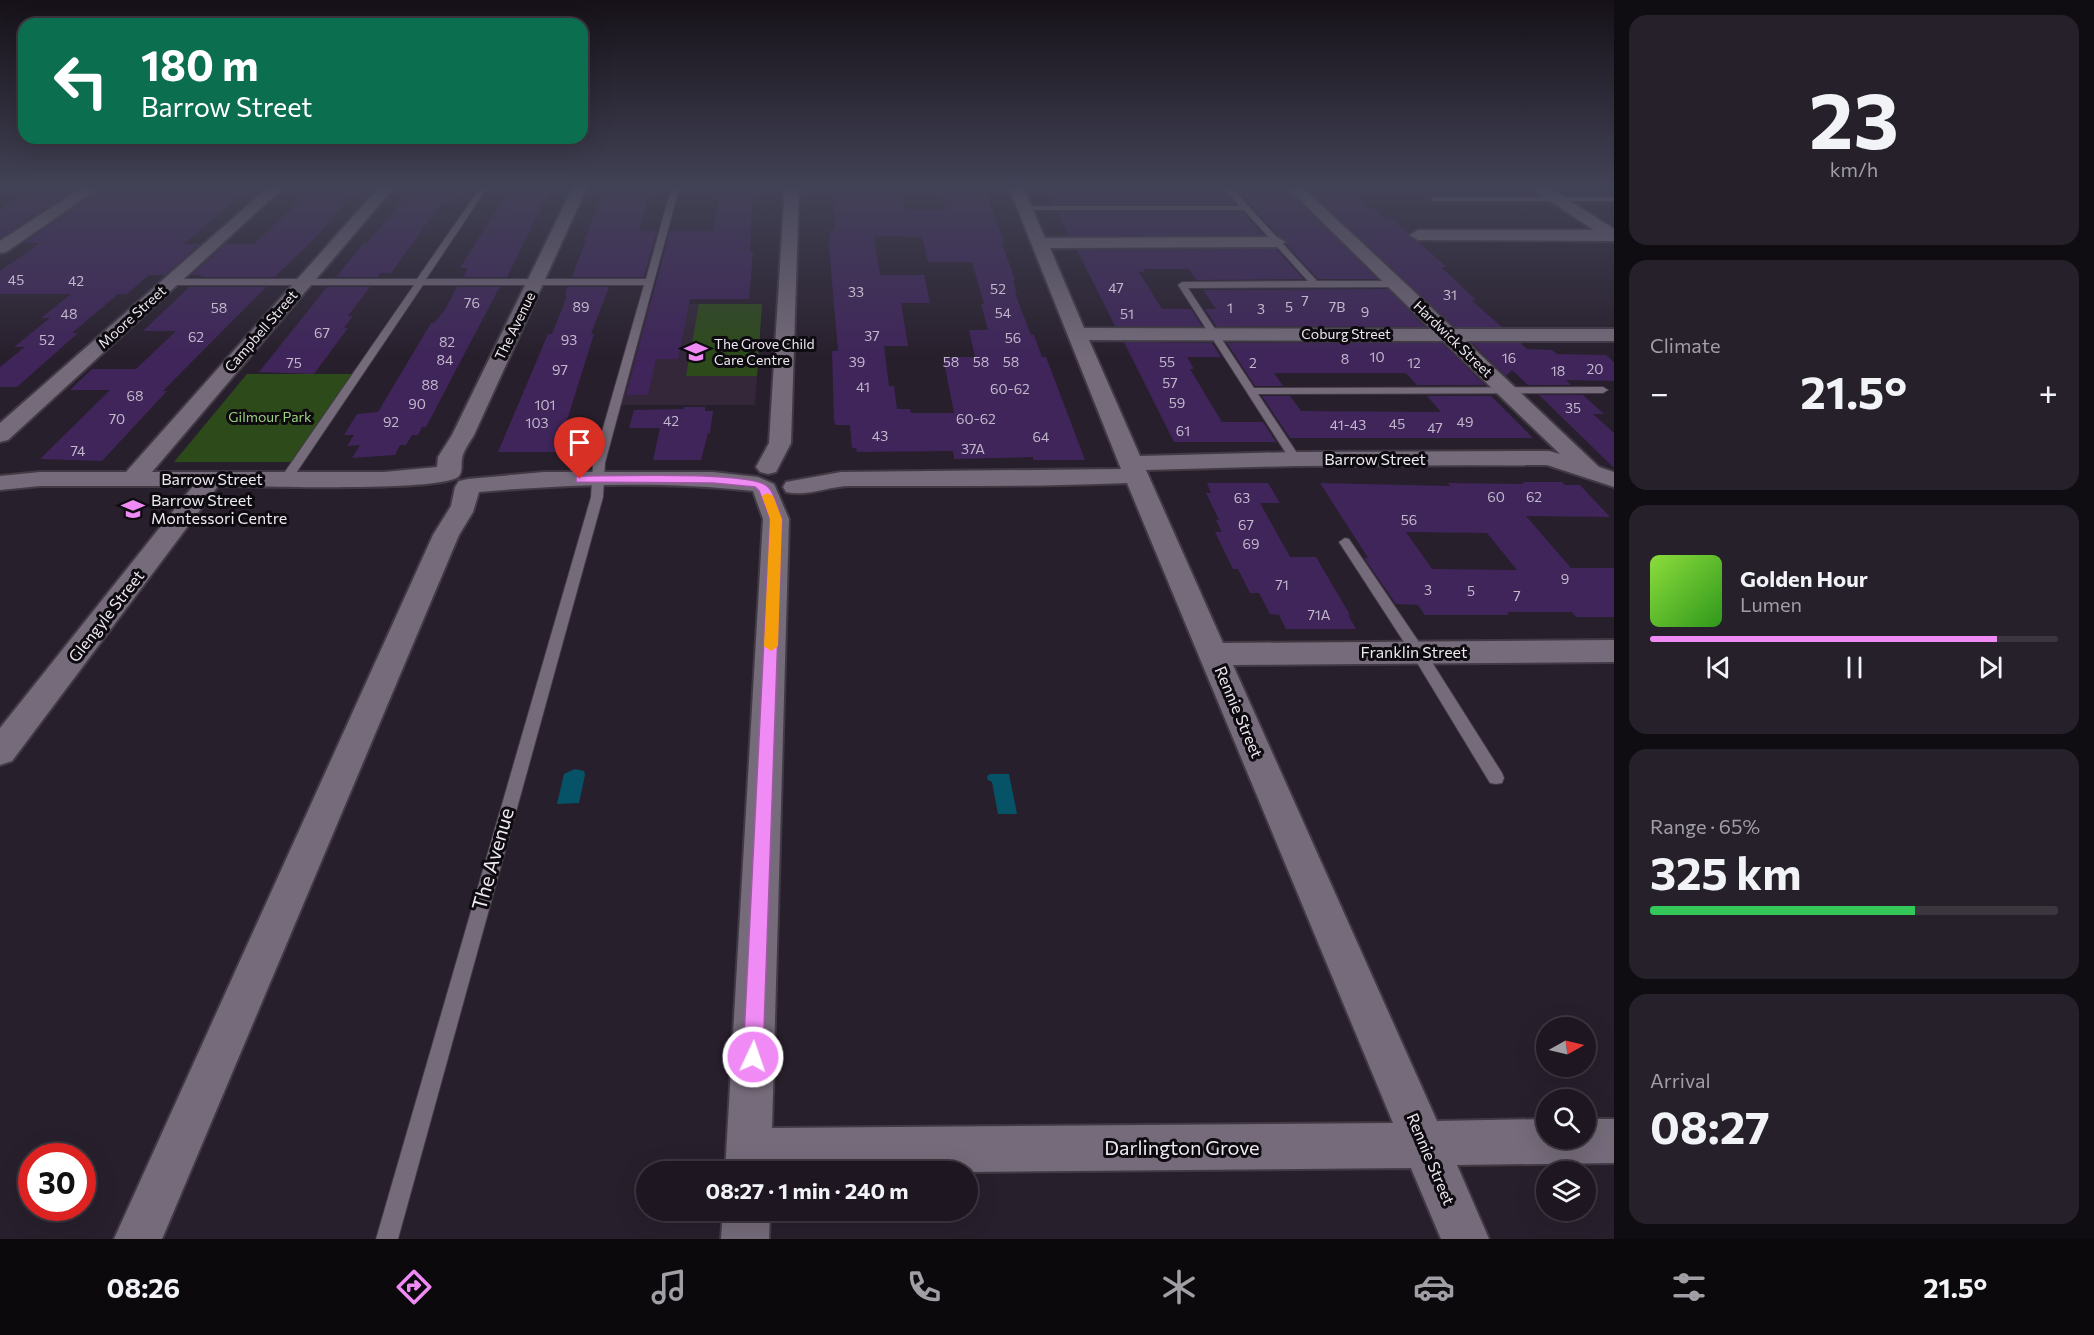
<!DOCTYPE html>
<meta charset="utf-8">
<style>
body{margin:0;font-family:Commissioner,sans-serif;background:#26202a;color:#f1f3f6;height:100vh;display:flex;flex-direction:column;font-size:22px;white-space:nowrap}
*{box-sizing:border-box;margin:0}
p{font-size:20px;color:#a19fa5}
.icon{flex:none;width:33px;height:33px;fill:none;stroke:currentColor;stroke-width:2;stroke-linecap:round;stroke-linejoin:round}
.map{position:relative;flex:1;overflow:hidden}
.details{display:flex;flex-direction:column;gap:15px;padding:15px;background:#100d12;width:480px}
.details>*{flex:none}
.guide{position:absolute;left:18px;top:18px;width:570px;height:126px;border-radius:18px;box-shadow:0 6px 24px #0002,0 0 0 2px #3c363f;background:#0b6e4f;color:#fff;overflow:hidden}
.needle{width:39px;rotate:82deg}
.buttons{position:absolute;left:1536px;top:1017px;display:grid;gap:12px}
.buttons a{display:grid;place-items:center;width:60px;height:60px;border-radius:50%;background:#1e1721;box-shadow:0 6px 24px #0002,0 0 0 2px #3c363f;font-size:30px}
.speed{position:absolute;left:18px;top:1143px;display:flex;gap:12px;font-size:30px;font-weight:700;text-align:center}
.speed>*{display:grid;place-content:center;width:78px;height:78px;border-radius:50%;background:#1e1721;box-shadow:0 6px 24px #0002,0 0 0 2px #3c363f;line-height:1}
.speed .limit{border:9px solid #d22;background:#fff;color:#111}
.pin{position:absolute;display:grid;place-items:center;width:51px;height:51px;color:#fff;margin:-62px -26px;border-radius:50% 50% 50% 0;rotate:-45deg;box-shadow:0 0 6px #0007}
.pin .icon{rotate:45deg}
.me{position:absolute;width:66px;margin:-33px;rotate:3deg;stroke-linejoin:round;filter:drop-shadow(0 0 4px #0008)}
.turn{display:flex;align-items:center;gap:21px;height:126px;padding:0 24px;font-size:27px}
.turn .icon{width:78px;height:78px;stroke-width:2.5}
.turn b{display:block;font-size:42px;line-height:51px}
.big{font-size:45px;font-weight:700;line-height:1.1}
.details .card{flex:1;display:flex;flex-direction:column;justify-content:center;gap:9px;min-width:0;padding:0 21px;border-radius:18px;background:#26202a}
.details .dial{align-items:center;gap:0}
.dial b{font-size:78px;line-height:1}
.song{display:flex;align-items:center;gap:18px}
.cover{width:72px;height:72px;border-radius:9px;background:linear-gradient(135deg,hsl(90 70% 55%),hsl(110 70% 35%))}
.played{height:6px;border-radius:3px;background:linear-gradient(90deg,#f08bf6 85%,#3c363f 85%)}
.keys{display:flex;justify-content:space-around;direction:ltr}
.heat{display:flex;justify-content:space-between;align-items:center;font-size:33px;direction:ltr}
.charge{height:9px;border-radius:4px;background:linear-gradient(90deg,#34c759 65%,#3c363f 0)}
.trip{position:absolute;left:636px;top:1161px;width:342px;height:60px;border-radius:30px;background:#1e1721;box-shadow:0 6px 24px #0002,0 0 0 2px #3c363f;font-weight:700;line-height:60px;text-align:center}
.tabs{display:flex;height:96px;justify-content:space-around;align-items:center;background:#0c090d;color:#a19fa5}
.tabs .icon{width:42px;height:42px}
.tabs .active{color:#f08bf6}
.tabs b{font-size:27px;color:#f1f3f6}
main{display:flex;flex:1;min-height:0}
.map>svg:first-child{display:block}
.built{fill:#332739}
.green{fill:#2d4b1a}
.water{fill:#065368}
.building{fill:#3f255a;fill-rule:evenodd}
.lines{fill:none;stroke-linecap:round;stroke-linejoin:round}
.service-casing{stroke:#413a45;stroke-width:2}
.minor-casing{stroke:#413a45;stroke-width:4}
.service{fill:#756b7a;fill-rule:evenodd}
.minor{fill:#756b7a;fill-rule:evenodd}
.route{fill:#f08bf6;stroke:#9c5aa0;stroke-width:1.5}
.slow{fill:#f59e0b}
.labels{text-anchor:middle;stroke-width:6;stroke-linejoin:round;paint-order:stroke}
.number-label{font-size:14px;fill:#c2b7cb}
.far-street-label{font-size:14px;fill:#eee8f1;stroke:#0e0b10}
.far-poi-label{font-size:14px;fill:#eee8f1;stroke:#0e0b10;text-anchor:start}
.far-park-label{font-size:14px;fill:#9cd17f;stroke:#0e0b10}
.street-label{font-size:16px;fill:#eee8f1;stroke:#0e0b10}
.poi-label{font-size:16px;fill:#eee8f1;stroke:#0e0b10;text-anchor:start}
.near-street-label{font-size:20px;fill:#eee8f1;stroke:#0e0b10}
</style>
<main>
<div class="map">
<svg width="1614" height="1239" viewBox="0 0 1614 1239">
<rect width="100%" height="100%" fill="#281f2c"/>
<!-- built -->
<path class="built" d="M0,185h74l-8,5h-66z
M646,304h116l-7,101h-136z"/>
<!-- green -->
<path class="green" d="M699,304h63l-5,72h-71z
M247,374h105l-59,88h-119z"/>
<!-- water -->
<path class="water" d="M575,769l9,2 1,4 -6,28 -22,1 7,-30z
M990,774h19l8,40h-19l-6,-32 -4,-2 -1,-4z"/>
<!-- building -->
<path class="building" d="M123,185h129l-68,59h16l-35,31h-16l-22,19h-9l-46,39h6l-61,54h-17v-20l25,-20h-11l36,-29h-9l30,-24h-71v-23l40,-28h-16l74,-52h15z
M316,185h45l-41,48 -45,44h-75l2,-2h-10l33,-31h29z
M420,185h46l-13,19h-12l-50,69h-10l-3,4h-42l28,-34h3l44,-52h4z
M618,185h32l-1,2h3l-13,44h18l-13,46h-72l14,-37h-2l22,-53h11z
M721,185h32l-3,67h3l-4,47h-59l-12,60h-22l-8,36h-22l44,-164h43z
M870,185l31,2 4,22h41l-6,-23 44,1 20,56h-2l13,37h-2l4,13h-2l16,42h3l8,22h4l39,103h-52v-3l-79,2 -1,-8 -96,1 -1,-4h-4l-2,-23h-14l-2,-3 -2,-71h6l-9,-105 1,-14 5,-3 -3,-39h3v-3h35zM878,236l44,1 6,25h44l12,42h-3l7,26h-19l6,27h-32l11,56h-43l-1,-4h-13l-3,-23h-5l-5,-40h24l-7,-43h29l-6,-28h-44l-6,-38z
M1044,185h175l16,19h-182z
M1232,185h51l94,94h-59l-32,-35v-4l-8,-5z
M1303,185h40l26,23h4l11,9h6l18,16 1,4 9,5 29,25h-6l35,33h-5l31,27h-47z
M29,191h43l-72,47v-29z
M508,192h41l-42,85h-44l5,-9h-8z
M1057,212h186l20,23 -194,1z
M1276,249l27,30 -107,1 -7,-11h-46l2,3h-6l23,37h29l11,17h-87l-38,-76z
M189,287h77l-103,104h4l-65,70 -62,-2 70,-69h-40l22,-21h44l40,-38h-33z
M327,287h43l-22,29h5l-9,12h4l-34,46 -55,-2z
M457,287h45l-4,3 -72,137h-4l-4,8h-6l-6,10h-6l-5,10 -43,3 8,-13 -13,1 7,-11h-10l13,-21 21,-2 53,-89h3l10,-12z
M567,287h42l-18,47h3l-37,118h-59l50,-118h4l15,-38h-2z
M1388,289l37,38 -209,-1 -11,-17h11l-13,-19z
M1124,342l88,1 9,14h-34l7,12h-4l32,53h41l13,20h-102z
M1227,343h215l43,42h-68l-11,-12h-132l9,13h-28z
M1472,343h49l6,6 25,1 5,4 49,1 8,7v19l-48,-1 5,5h-43l-16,-15 -6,6z
M1539,395h44l21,19h-11l21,19v35z
M1262,396h28l11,15 140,1 -14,-16h64l42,42h-243z
M684,407h21v4h8l-3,22h-2l-7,27h-48l7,-32h-31l5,-18 49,-1z
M1522,482h40l3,3h15l30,32 -84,-1 45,52h43v49h-38l-4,-5h-65l2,3h-84l-7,-10 -22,-1 -32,-46h4l-48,-75 130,3 -2,-3 76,1zM1406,532l81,1 30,37 -85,-1z
M1207,483h61l12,20h-20l30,54h26l34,58h-2l8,14h-70l-7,-14 -9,-1 -11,-21h-9l-12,-24h-5l-5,-10 -13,-27h7l-6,-12h3l-13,-27h5z"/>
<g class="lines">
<!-- service casing -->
<g class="service-casing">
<path id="service" d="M482,185h7l-63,94h220l26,-94h8l-75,278 -2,34 -205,742h-22l215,-742 2,-34 51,-178h-221l-131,194 -6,3 -6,-3 134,-194h-244l-4,-3 4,-3h247z
M1221,185h8l88,96h79l4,3 -4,3 -208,1 66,100 349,-1 5,3 -5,3 -345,1 43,65 -6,3 -4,-1 -113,-176 4,-3 126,-1 -64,-71h-219l-4,-2 4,-2h215z
M1432,197h182v4h-182z
M1345,538l4,1 74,109 79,125 2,5 -2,5 -6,1 -6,-1 -77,-127 -74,-114z"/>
</g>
<!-- minor casing -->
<g class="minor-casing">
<path id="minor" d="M86,185h17l-97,67 -6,1v-12z
M271,185h15l-278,255 -8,2v-19z
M381,185h15l-244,287h232l53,-5 1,-10 14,-22 122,-250h14l-114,250c-4,7 -11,16 -12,24 -1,6 1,14 -4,18 -21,15 -203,9 -240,9l-206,275 -12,4v-37l193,-242h-153l-40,4v-14l40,-4h86z
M785,185h14l-8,258 -15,29 -8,2 -8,-2 -4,-5 13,-24z
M1008,185h14l23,53 232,-1 8,5 -8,5 -227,1 34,80 347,1 -146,-144h15l154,144h160v12h-148l133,126 15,5v15l-67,-22 -252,1 -149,4 77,173 391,-3v22l-381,3 204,456 109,-2v19h40v-19h28v44l-157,2 32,74h-48l-30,-71 -443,4h-243l38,-653 -10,-28c-90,-10 -184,-7 -274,1l-6,20 -14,23 -297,704h-48l319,-704 18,-29 4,-19 4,-6 9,-2 76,-7h169l45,5 16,7 15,35 -17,609 621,-5 -266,-640c-92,4 -185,3 -277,3 -21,0 -43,11 -64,6l-3,-5 3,-5 55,-10 280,-3zM1089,340l354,1 117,113 -11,-3 -254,1 -155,4z
M1528,185h17l69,44v12l-196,-1 -8,-5 8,-5h176l-64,-42z
M723,1210h47l-1,29h-48z"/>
</g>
<!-- service -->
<use href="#service" class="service"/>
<!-- minor -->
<use href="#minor" class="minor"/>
</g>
<!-- sky -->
<linearGradient id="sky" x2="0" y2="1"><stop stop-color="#161118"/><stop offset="0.52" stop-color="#424256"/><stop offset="1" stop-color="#424256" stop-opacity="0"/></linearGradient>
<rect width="1614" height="358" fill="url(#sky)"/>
<!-- route -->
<path class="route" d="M580,476c29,0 171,-5 187,10 8,6 11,23 15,33l-19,538 -3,7 -7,3 -7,-3 -3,-7 27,-538 -11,-28 -4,-4 -42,-4 -137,-1v-5z"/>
<!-- slow -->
<path class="slow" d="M767,493l6,3 9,23 -4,127 -7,5 -7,-5 6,-127 -8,-23z"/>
<!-- icons -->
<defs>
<g id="school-bare" transform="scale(1.8)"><path d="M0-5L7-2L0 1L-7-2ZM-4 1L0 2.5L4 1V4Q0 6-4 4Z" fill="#f08bf6" stroke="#0e0b10" stroke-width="2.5" paint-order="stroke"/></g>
</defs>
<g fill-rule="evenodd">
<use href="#school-bare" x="696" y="352"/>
<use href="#school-bare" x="133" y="509"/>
</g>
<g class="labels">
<!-- number labels -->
<g class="number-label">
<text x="16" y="285">45</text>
<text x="76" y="286">42</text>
<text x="1116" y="293">47</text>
<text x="998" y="294">52</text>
<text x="856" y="297">33</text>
<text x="1450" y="300">31</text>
<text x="1305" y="306">7</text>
<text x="472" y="308">76</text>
<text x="581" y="312">89</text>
<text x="1289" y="312">5</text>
<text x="1337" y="312">7B</text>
<text x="219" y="313">58</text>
<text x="1230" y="313">1</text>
<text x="1261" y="314">3</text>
<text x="1365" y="317">9</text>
<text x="1003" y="318">54</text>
<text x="69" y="319">48</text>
<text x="1127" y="319">51</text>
<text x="322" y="338">67</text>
<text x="872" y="341">37</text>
<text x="196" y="342">62</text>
<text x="1013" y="343">56</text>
<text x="47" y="345">52</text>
<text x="569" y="345">93</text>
<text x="447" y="347">82</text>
<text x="1377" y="362">10</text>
<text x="1509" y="363">16</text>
<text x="1345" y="364">8</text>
<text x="445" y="365">84</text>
<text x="857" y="367">39</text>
<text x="951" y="367">58</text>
<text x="981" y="367">58</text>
<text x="1011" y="367">58</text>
<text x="1167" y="367">55</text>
<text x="294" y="368">75</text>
<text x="1253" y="368">2</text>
<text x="1414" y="368">12</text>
<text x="1595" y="374">20</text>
<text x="560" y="375">97</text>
<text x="1558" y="376">18</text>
<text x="1170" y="388">57</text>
<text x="430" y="390">88</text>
<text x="863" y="392">41</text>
<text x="1010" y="394">60-62</text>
<text x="135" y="401">68</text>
<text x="1177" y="408">59</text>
<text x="417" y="409">90</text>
<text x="545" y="410">101</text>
<text x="1573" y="413">35</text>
<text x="117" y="424">70</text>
<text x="976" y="424">60-62</text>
<text x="671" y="426">42</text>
<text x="391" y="427">92</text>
<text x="1465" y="427">49</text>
<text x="537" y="428">103</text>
<text x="1397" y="429">45</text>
<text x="1348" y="430">41-43</text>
<text x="1435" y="433">47</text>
<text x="1183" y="436">61</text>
<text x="880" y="441">43</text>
<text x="1041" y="442">64</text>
<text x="973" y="454">37A</text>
<text x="78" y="456">74</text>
<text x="1496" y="502">60</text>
<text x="1534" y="502">62</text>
<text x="1242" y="503">63</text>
<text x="1409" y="525">56</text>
<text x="1246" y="530">67</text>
<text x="1251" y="549">69</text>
<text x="1565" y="584">9</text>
<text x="1282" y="590">71</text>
<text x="1428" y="595">3</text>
<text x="1471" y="596">5</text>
<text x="1517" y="601">7</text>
<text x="1319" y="620">71A</text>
</g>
<!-- far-street labels -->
<g class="far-street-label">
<text transform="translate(132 317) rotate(-42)" y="5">Moore Street</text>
<text transform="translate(515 326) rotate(-64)" y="5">The Avenue</text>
<text transform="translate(261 331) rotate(-49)" y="5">Campbell Street</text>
<text x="1346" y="339">Coburg Street</text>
<text transform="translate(1453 339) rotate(44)" y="5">Hardwick Street</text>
</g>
<!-- far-poi labels -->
<g class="far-poi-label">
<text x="714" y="349">The Grove Child<tspan x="714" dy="16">Care Centre</tspan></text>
</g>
<!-- far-park labels -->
<g class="far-park-label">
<text x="270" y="422">Gilmour Park</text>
</g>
<!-- street labels -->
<g class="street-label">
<text x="1375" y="465">Barrow Street</text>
<text x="212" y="485">Barrow Street</text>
<text transform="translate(106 616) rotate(-52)" y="6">Glengyle Street</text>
<text x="1414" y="658">Franklin Street</text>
<text transform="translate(1239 712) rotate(67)" y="6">Rennie Street</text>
<text transform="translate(1431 1159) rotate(67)" y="6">Rennie Street</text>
</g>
<!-- poi labels -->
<g class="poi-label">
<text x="151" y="506">Barrow Street<tspan x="151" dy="18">Montessori Centre</tspan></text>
</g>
<!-- near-street labels -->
<g class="near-street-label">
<text transform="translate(493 859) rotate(-74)" y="7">The Avenue</text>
<text x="1182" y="1155">Darlington Grove</text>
</g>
</g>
</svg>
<div class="buttons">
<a><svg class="needle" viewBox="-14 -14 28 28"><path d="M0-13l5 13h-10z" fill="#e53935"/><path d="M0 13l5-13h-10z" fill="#a19fa5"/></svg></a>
<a><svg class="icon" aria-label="search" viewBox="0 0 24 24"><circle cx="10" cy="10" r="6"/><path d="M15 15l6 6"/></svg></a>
<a><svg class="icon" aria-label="layers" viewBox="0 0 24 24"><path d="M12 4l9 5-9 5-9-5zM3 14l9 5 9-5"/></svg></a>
</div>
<div class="speed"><div class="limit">30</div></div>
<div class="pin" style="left:580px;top:479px;background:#d93025"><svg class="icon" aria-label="arrive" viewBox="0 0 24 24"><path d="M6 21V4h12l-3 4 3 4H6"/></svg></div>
<svg class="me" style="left:753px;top:1057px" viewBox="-20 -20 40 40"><circle r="17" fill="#f08bf6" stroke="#fff" stroke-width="3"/><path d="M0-11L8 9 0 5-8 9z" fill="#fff"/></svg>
<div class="trip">08:27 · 1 min · 240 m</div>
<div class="guide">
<div class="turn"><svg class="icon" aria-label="left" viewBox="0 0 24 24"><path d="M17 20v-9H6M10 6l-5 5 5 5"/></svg><div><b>180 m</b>Barrow Street</div></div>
</div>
</div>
<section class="details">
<div class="card dial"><b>23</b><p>km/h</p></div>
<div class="card"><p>Climate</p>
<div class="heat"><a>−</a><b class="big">21.5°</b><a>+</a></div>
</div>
<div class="card">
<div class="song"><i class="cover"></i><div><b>Golden Hour</b><p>Lumen</p></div></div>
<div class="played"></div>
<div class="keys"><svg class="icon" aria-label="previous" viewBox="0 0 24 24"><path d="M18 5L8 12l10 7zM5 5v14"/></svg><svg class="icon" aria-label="pause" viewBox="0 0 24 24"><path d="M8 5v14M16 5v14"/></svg><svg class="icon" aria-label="next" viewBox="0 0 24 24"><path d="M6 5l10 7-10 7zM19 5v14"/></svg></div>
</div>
<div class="card"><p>Range · 65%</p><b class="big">325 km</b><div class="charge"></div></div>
<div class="card"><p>Arrival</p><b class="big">08:27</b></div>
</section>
</main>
<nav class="tabs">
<b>08:26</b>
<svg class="icon active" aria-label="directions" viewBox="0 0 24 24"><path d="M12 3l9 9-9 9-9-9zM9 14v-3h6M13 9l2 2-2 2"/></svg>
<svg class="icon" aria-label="music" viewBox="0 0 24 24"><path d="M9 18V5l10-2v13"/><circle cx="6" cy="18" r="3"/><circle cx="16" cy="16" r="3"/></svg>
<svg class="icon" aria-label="phone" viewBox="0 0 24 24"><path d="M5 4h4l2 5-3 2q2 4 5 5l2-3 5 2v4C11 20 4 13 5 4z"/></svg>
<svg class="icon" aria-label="climate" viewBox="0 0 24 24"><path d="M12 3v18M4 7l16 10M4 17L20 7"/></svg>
<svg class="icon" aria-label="car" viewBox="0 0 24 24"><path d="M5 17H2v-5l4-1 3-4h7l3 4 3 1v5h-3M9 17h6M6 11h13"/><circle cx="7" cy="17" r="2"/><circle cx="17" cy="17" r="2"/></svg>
<svg class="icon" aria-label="filters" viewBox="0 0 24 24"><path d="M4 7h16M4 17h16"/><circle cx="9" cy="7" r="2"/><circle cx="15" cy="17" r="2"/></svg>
<b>21.5°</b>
</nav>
